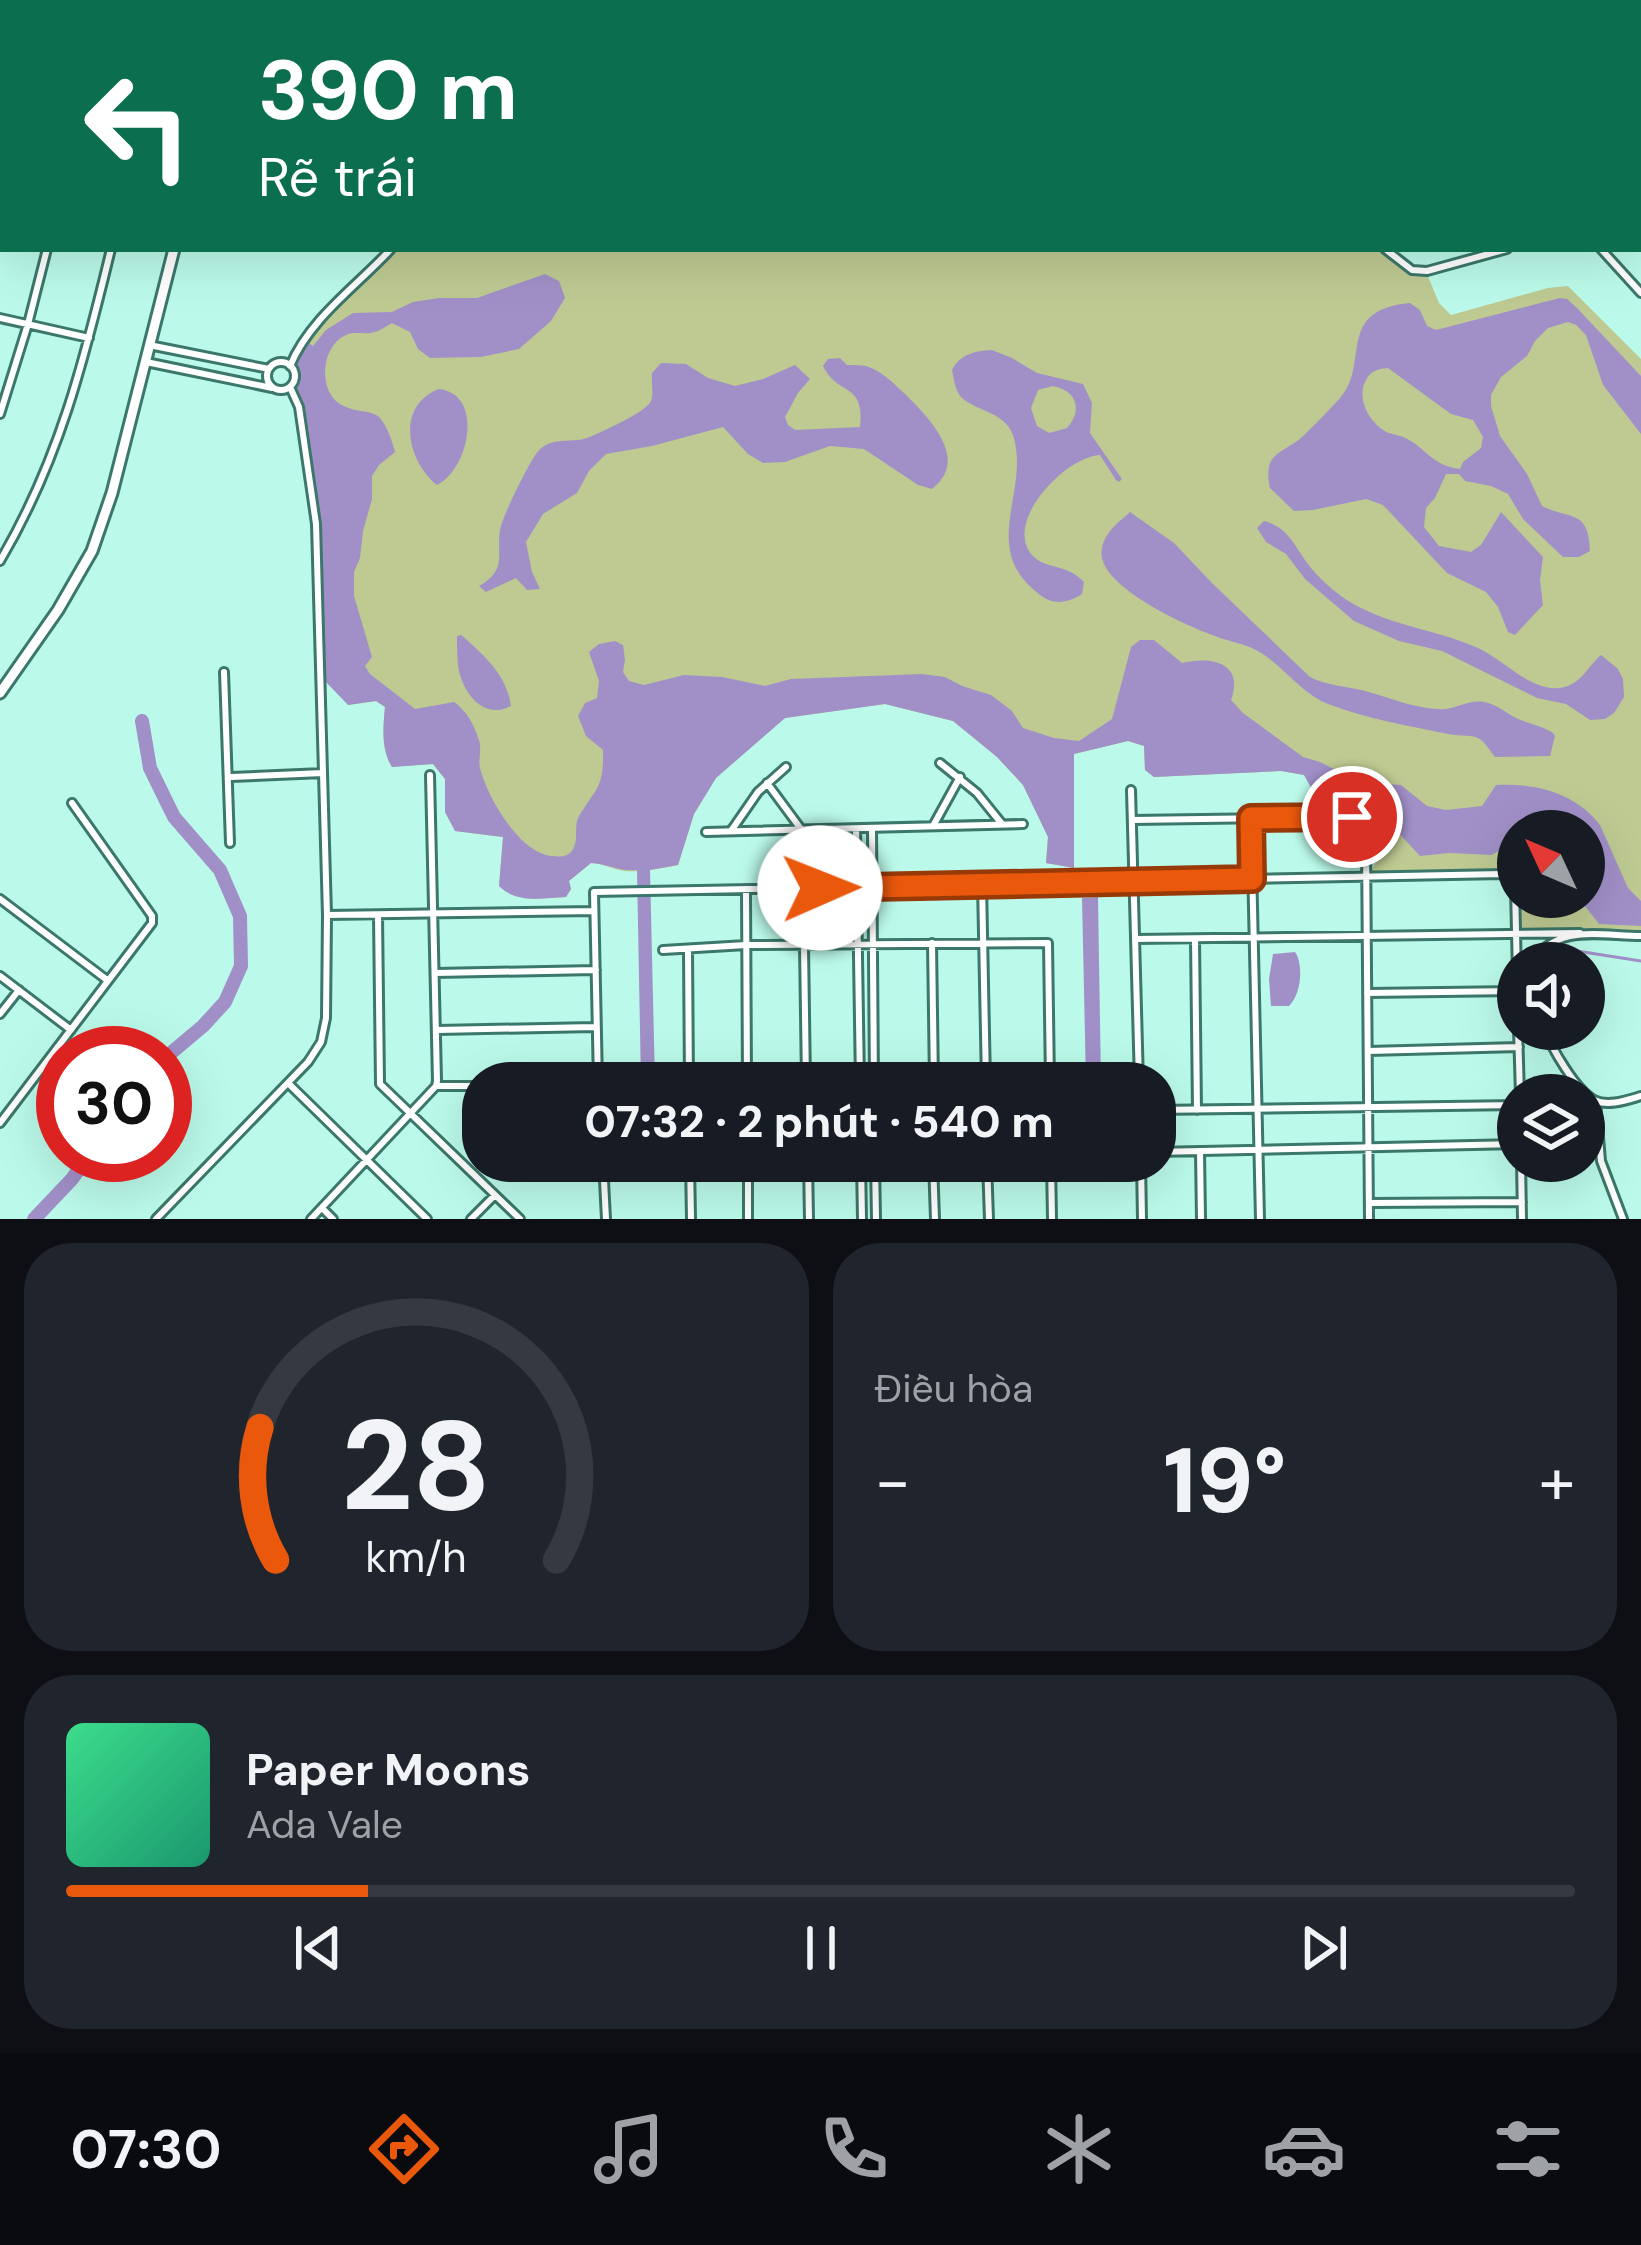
<!DOCTYPE html>
<html lang="vi">
<meta charset="utf-8">
<style>
body{margin:0;font-family:"DM Sans",sans-serif;background:#20242c;color:#f1f3f6;height:100vh;display:flex;flex-direction:column;font-size:45px;white-space:nowrap}
*{box-sizing:border-box;margin:0}
p{font-size:39px;color:#9ea1a6}
.icon{flex:none;width:66px;height:66px;fill:none;stroke:currentColor;stroke-width:2;stroke-linecap:round;stroke-linejoin:round}
.map{position:relative;height:1219px;overflow:hidden}
.details{display:flex;flex-direction:column;gap:24px;padding:24px;background:#0d0f14;flex:1}
.details>*{flex:none}
.hud{position:absolute;left:0px;top:0px;width:1641px;height:252px;box-shadow:0 12px 48px #0002;background:#0b6e4f;color:#fff;overflow:hidden}
.needle{width:78px;rotate:314deg}
.buttons{position:absolute;left:1497px;top:810px;display:grid;gap:24px}
.buttons a{display:grid;place-items:center;width:108px;height:108px;border-radius:50%;background:#171b24;box-shadow:0 12px 48px #0002;font-size:60px}
.speed{position:absolute;left:36px;top:1026px;display:flex;gap:24px;font-size:60px;font-weight:700;text-align:center}
.speed>*{display:grid;place-content:center;width:156px;height:156px;border-radius:50%;background:#171b24;box-shadow:0 12px 48px #0002;line-height:1}
.speed .limit{border:18px solid #d22;background:#fff;color:#111}
.pin{position:absolute;display:grid;place-items:center;width:102px;height:102px;color:#fff;margin:-51px;border:6px solid #fff;border-radius:50%;box-shadow:0 3px 12px #0007}
.me{position:absolute;width:132px;margin:-66px;rotate:89deg;stroke-linejoin:round;filter:drop-shadow(0 0 9px #0008)}
.turn{display:flex;align-items:center;gap:42px;height:252px;padding:0 60px;font-size:54px}
.turn .icon{width:156px;height:156px;stroke-width:2.5}
.turn b{display:block;font-size:84px;line-height:102px}
.big{font-size:90px;font-weight:800;line-height:1.1}
.details .tile{flex:1;display:flex;flex-direction:column;justify-content:center;gap:18px;min-width:0;padding:0 42px;border-radius:48px;background:#20242c}
.details .dial{align-items:center;gap:0}
.dial svg{height:312px;overflow:visible;fill:none;stroke:#363941;stroke-width:7;stroke-linecap:round;text-anchor:middle}
.dial text{fill:#f1f3f6;stroke:none}
.song{display:flex;align-items:center;gap:36px}
.cover{width:144px;height:144px;border-radius:18px;background:linear-gradient(135deg,hsl(150 70% 55%),hsl(160 70% 35%))}
.played{height:12px;border-radius:6px;background:linear-gradient(90deg,#ea580c 20%,#363941 20%)}
.keys{display:flex;justify-content:space-around;direction:ltr}
.heat{display:flex;justify-content:space-between;align-items:center;font-size:66px;direction:ltr}
.details .tiles{flex:1;display:grid;gap:24px;grid-template-columns:1fr 1fr}
.tile:last-child{grid-column:span 2}
.trip{position:absolute;left:462px;top:1062px;width:714px;height:120px;border-radius:48px;background:#171b24;box-shadow:0 12px 48px #0002;font-weight:800;line-height:120px;text-align:center}
.menu{display:flex;height:192px;justify-content:space-around;align-items:center;background:#090b0e;color:#9ea1a6}
.menu .icon{width:84px;height:84px}
.menu .on{color:#ea580c}
.menu b{font-size:54px;color:#f1f3f6}
.map>svg:first-child{display:block}
.green{fill:#beca92}
.water{fill:#a190c8;fill-rule:evenodd}
.lines{fill:none;stroke-linecap:round;stroke-linejoin:round}
.stream{stroke:#a190c8;stroke-width:3}
.river{stroke:#a190c8;stroke-width:14}
.street-casing{stroke:#3b776a;stroke-width:12}
.secondary-casing{stroke:#3b776a;stroke-width:15}
.street{stroke:#fff;stroke-width:6}
.secondary{stroke:#fff;stroke-width:9}
.route-casing{stroke:#983908;stroke-width:30}
.route{stroke:#ea580c;stroke-width:21}
</style>
<div class="map">
<svg width="1641" height="1219" viewBox="0 0 1641 1219">
<rect width="100%" height="100%" fill="#bbfaea"/>
<!-- green -->
<path class="green" d="M458,0h1007l-8,3h-1000z
M395,249h987l23,20 22,5 12,29 12,12 97,-27 20,-2 73,73v575l-61,-4 -62,1v-34h66v-66h-66v55l-7,-12h-142c9,-13 10,-21 10,-37 0,-46 -25,-40 -62,-39l-13,-23 -23,-4 -127,6 -9,-7 -1,-24 -16,-5 -54,13v114l-28,-5 2,-26 -25,-52 -26,-28 -44,-36 -68,-17 -100,14 -69,60 -22,36 -16,51c-14,3 -45,9 -59,5 -11,-3 -16,-6 -28,-7l-22,18 2,8 -5,8c-24,1 -48,7 -67,-11l4,-49 -48,-6 -10,-19v-33l-12,-15 -41,3c-11,-18 -9,-39 -7,-60l-9,-6 -28,4 -30,-180 -5,-51 -12,-68 -8,-19 4,-15 -4,-6c23,-47 66,-79 102,-117z"/>
<!-- water -->
<path class="water" d="M545,274l14,7 6,17 -14,23 -32,28 -38,8 -51,1 -12,-9 -8,-17 -18,-9c-6,3 -11,7 -17,9 -9,3 -20,-1 -29,3 -23,10 -28,49 -10,66 15,13 35,8 43,16 8,9 13,23 16,35l-16,13 -7,11v23l-9,32 -3,27 -6,14v24l18,61 -7,9 5,8 45,35 39,-7c13,9 20,23 25,38 3,9 -1,19 1,28 7,29 41,88 74,88 7,1 12,1 17,-4 9,-10 2,-26 8,-36 18,-29 25,-29 24,-66l-17,-14 -8,-20 7,-13 12,-5 2,-17 -10,-29 10,-8 16,-3 8,4 2,15 -2,12 6,9 15,4 40,-10 38,2 43,9 26,-7 131,-5 23,3 17,9 29,9 21,16 11,17 31,10 25,3 33,-22 19,-72 9,-7h14l28,23c28,-7 63,-1 49,37l12,13 60,44 17,5 39,20 42,3 26,21 19,4 36,-4 14,-21c39,-2 79,7 104,40l28,63 13,13v25l-42,-2 -21,-27h6v-66h-66v7l-26,17 -43,-2 -29,3 -49,-53 -22,-6 -32,1 -13,-23 -23,-4 -127,6 -9,-7 -1,-24 -16,-5 -54,13v114l-28,-5 2,-26 -25,-52 -26,-28 -44,-36 -68,-17 -100,14 -69,60 -22,36 -16,51 -28,5 5,213h-14l-4,-213c-17,2 -29,-6 -46,-7l-22,18 2,8 -5,8c-24,1 -48,7 -67,-11l4,-49 -48,-6 -10,-19v-33l-12,-15 -41,3c-11,-18 -9,-39 -7,-60l-9,-6 -28,4 -25,-26 -5,-154 -17,-119 -8,-19 4,-15 -4,-6 13,-25 7,5 13,-16 27,-17 39,-1 21,-10 26,-4h38z
M1560,298l7,1 10,9 64,68v58l-38,-49 -17,-50 -10,-10 -8,-3 -20,6 -13,13 -8,15 -26,21 -10,18v11l9,30 27,38 15,32c28,14 47,3 48,45l-11,6h-16l-40,-38 -15,-25 -17,-8 -26,-5 -6,-7h-13l-11,24 -9,10 -2,19 15,19 32,6 10,-7 20,-33 42,45 -3,23 3,25 -28,30 -7,-3 -10,-25 -12,-15 -39,-19 -64,-68 -17,-6 -53,11 -19,1 -24,-23c-2,-8 -3,-19 1,-27 6,-10 21,-15 30,-23 13,-12 27,-27 39,-40 31,-34 -6,-88 70,-95l10,7 7,16 9,4zM1388,368l63,46 22,6 10,17 -2,11 -18,14 -3,7c-32,-5 -32,-21 -57,-32 -1,-1 -17,-4 -18,-6 -16,-9 -28,-32 -20,-49 5,-11 12,-13 23,-14z
M992,350l20,8 25,15 46,11 9,19 -2,30 32,46 -3,3 -3,-2 -16,-25c-34,1 -100,69 -66,102 14,13 32,6 50,25l-2,12c-14,9 -29,12 -43,0 -61,-46 -8,-102 -26,-159 -8,-23 -36,-23 -52,-38 -6,-7 -7,-18 -9,-27 8,-16 23,-19 40,-20zM1053,386c24,5 30,24 14,42l-18,5 -12,-7 -6,-18 7,-18z
M840,358l7,7c4,0 15,0 19,1 15,4 28,18 39,28 23,23 66,65 27,95l-14,-4 -54,-36 -34,-3 -45,16 -22,1 -15,-9 -25,-27 -71,19 -46,8 -17,17 -12,22 -34,21 -17,28 6,30 8,17 -13,1 -11,-12 -30,14 -7,-6c29,-17 17,-31 21,-56 2,-13 28,-65 36,-76 14,-19 33,-10 51,-16 12,-5 60,-26 64,-37 3,-7 0,-20 1,-28l9,-10 25,1 22,14 27,8 28,-7 32,-14 15,14 -12,14 -13,24 3,8 7,5 65,-3c5,-46 -22,-30 -37,-61l5,-7z
M439,389c45,5 31,79 -2,96 -30,-24 -42,-79 2,-96z
M1130,512l44,31 38,40 98,94c17,9 36,9 55,14 24,6 47,17 73,18 16,2 29,-10 46,-7 14,3 22,11 34,17 12,5 24,7 35,14l2,3 -5,20 -55,1c-5,-6 -11,-17 -19,-20 -8,-2 -20,-1 -28,-3 -39,-8 -80,-15 -117,-29 -31,-11 -47,-40 -75,-55 -14,-7 -29,-9 -44,-15 -27,-10 -119,-51 -110,-87 3,-16 17,-26 28,-36z
M1264,521c24,6 30,24 44,43 9,12 21,23 33,32 40,29 93,32 137,52 26,12 52,43 82,40 21,-3 27,-21 41,-33l17,14 5,10 1,18 -10,16 -9,6 -15,1 -24,-16 -29,-6 -95,-47 -43,-10 -45,-20 -49,-42 -19,-25 -20,-12 -9,-14z
M461,635c22,19 46,40 50,71 -28,15 -49,-14 -53,-40 -1,-10 -1,-20 -1,-30z
M1098,897l3,186h-15l-4,-185z
M1295,952c9,13 6,43 -6,54h-18l-2,-27 4,-25z"/>
<g class="lines">
<!-- stream -->
<path class="stream" d="M1577,951l64,10"/>
<!-- river -->
<path class="river" d="M142,721l8,47 24,49 46,53 20,46 1,50 -16,36 -22,24 -38,32
M34,1219l38,-40 17,-24"/>
<!-- street casing -->
<g class="street-casing">
<path id="street" d="M209,0l14,3
M0,2l1,-2
M52,3l1,-3
M104,3l1,-3
M170,3l1,-3
M402,3l1,-3
M455,3v-3
M1638,19l3,1
M0,142l3,1
M1638,159l3,3
M0,227l3,-14
M1385,249l27,21 15,1 80,-22
M1601,249l40,44
M0,318l89,20
M149,345l120,24
M146,362l126,26
M267 376a14 14 0 1 1 28 0a14 14 0 1 1-28 0Z
M290,366c20,-48 67,-80 101,-117
M0,414l28,-90 19,-75
M0,561c59,-100 84,-200 111,-312
M224,672l6,171
M940,763l37,30 25,31
M231,777l92,-4
M767,783l34,46
M1131,790l8,293
M1251,818l9,401
M1132,820l219,-3 8,1 3,6 4,18 3,377
M933,826l27,-49
M856,829l4,254
M872,829l2,254
M731,831l27,-39 28,-25
M706,832l317,-8
M982,884l4,199
M746,889l1,194
M0,899l107,81
M327,915l266,-4
M378,915l2,169 140,135
M1135,939l445,-6
M1195,939l2,171
M932,943l2,140
M804,945l2,138
M688,949l1,134
M663,950l83,-5 302,-2 2,140
M1532,963c25,-40 69,-27 109,-27
M435,973l161,-3
M0,976l71,54
M1367,993l150,-2
M0,1014l19,-24
M1518,1029l2,66
M1545,1029c6,19 31,61 49,71 14,7 33,0 47,-4
M437,1030l158,-3
M1368,1051l151,-4
M288,1083l139,136
M598,1083l-4,-191 909,-18 7,3 5,10 3,133
M436,1086h47
M1596,1101l5,60 22,58
M1155,1110l363,-5
M0,1123l152,-200v-7l-80,-113
M1200,1151l1,68
M1155,1152l363,-8
M603,1161l3,58
M690,1161l1,58
M748,1161v58
M808,1161l1,58
M861,1161l1,58
M875,1161l1,58
M933,1161l2,58
M987,1161l2,58
M1051,1161l1,58
M1141,1161l1,58
M1521,1161l1,58
M1369,1203l153,-1
M322,1208l11,11
M156,1219l152,-157 13,-20 5,-24 1,-103 -11,-391 -17,-117 -9,-20
M311,1219l125,-133 1,-5 -7,-306
M471,1219l23,-23"/>
</g>
<!-- secondary casing -->
<g class="secondary-casing">
<path id="secondary" d="M230,3l1,-3
M0,693l58,-83 34,-59 20,-58 62,-244"/>
</g>
<!-- street -->
<use href="#street" class="street"/>
<!-- secondary -->
<use href="#secondary" class="secondary"/>
</g>
<g class="lines">
<!-- route casing -->
<g class="route-casing">
<path id="route" d="M820,888l432,-9 -1,-61 101,-1"/>
</g>
<!-- route -->
<use href="#route" class="route"/>
</g>
</svg>
<div class="buttons">
<a><svg class="needle" viewBox="-14 -14 28 28"><path d="M0-13l5 13h-10z" fill="#e53935"/><path d="M0 13l5-13h-10z" fill="#9ea1a6"/></svg></a>
<a><svg class="icon" aria-label="sound" viewBox="0 0 24 24"><path d="M4 9h4l5-4v14l-5-4H4zM17 9q2 3 0 6"/></svg></a>
<a><svg class="icon" aria-label="layers" viewBox="0 0 24 24"><path d="M12 4l9 5-9 5-9-5zM3 14l9 5 9-5"/></svg></a>
</div>
<div class="speed"><div class="limit">30</div></div>
<div class="pin" style="left:1352px;top:817px;background:#d93025"><svg class="icon" aria-label="arrive" viewBox="0 0 24 24"><path d="M6 21V4h12l-3 4 3 4H6"/></svg></div>
<svg class="me" style="left:820px;top:888px" viewBox="-20 -20 40 40"><circle r="19" fill="#fff"/><path d="M0-13L10 11 0 6-10 11z" fill="#ea580c"/></svg>
<div class="trip">07:32 · 2 phút · 540 m</div>
<div class="hud">
<div class="turn"><svg class="icon" aria-label="left" viewBox="0 0 24 24"><path d="M17 20v-9H6M10 6l-5 5 5 5"/></svg><div><b>390 m</b>Rẽ trái</div></div>
</div>
</div>
<section class="details">
<div class="tiles">
<div class="tile dial"><svg viewBox="0 0 100 80">
<path d="M14 69A42 42 0 1 1 86 69"/>
<path d="M14 69A42 42 0 0 1 10 35" stroke="#ea580c"/>
<text x="50" y="56" font-size="32" font-weight="700">28</text>
<text x="50" y="72" font-size="11">km/h</text>
</svg></div>
<div class="tile"><p>Điều hòa</p>
<div class="heat"><a>−</a><b class="big">19°</b><a>+</a></div>
</div>
<div class="tile">
<div class="song"><i class="cover"></i><div><b>Paper Moons</b><p>Ada Vale</p></div></div>
<div class="played"></div>
<div class="keys"><svg class="icon" aria-label="previous" viewBox="0 0 24 24"><path d="M18 5L8 12l10 7zM5 5v14"/></svg><svg class="icon" aria-label="pause" viewBox="0 0 24 24"><path d="M8 5v14M16 5v14"/></svg><svg class="icon" aria-label="next" viewBox="0 0 24 24"><path d="M6 5l10 7-10 7zM19 5v14"/></svg></div>
</div>
</div>
</section>
<nav class="menu">
<b>07:30</b>
<svg class="icon on" aria-label="directions" viewBox="0 0 24 24"><path d="M12 3l9 9-9 9-9-9zM9 14v-3h6M13 9l2 2-2 2"/></svg>
<svg class="icon" aria-label="music" viewBox="0 0 24 24"><path d="M9 18V5l10-2v13"/><circle cx="6" cy="18" r="3"/><circle cx="16" cy="16" r="3"/></svg>
<svg class="icon" aria-label="phone" viewBox="0 0 24 24"><path d="M5 4h4l2 5-3 2q2 4 5 5l2-3 5 2v4C11 20 4 13 5 4z"/></svg>
<svg class="icon" aria-label="climate" viewBox="0 0 24 24"><path d="M12 3v18M4 7l16 10M4 17L20 7"/></svg>
<svg class="icon" aria-label="car" viewBox="0 0 24 24"><path d="M5 17H2v-5l4-1 3-4h7l3 4 3 1v5h-3M9 17h6M6 11h13"/><circle cx="7" cy="17" r="2"/><circle cx="17" cy="17" r="2"/></svg>
<svg class="icon" aria-label="filters" viewBox="0 0 24 24"><path d="M4 7h16M4 17h16"/><circle cx="9" cy="7" r="2"/><circle cx="15" cy="17" r="2"/></svg>
</nav>
